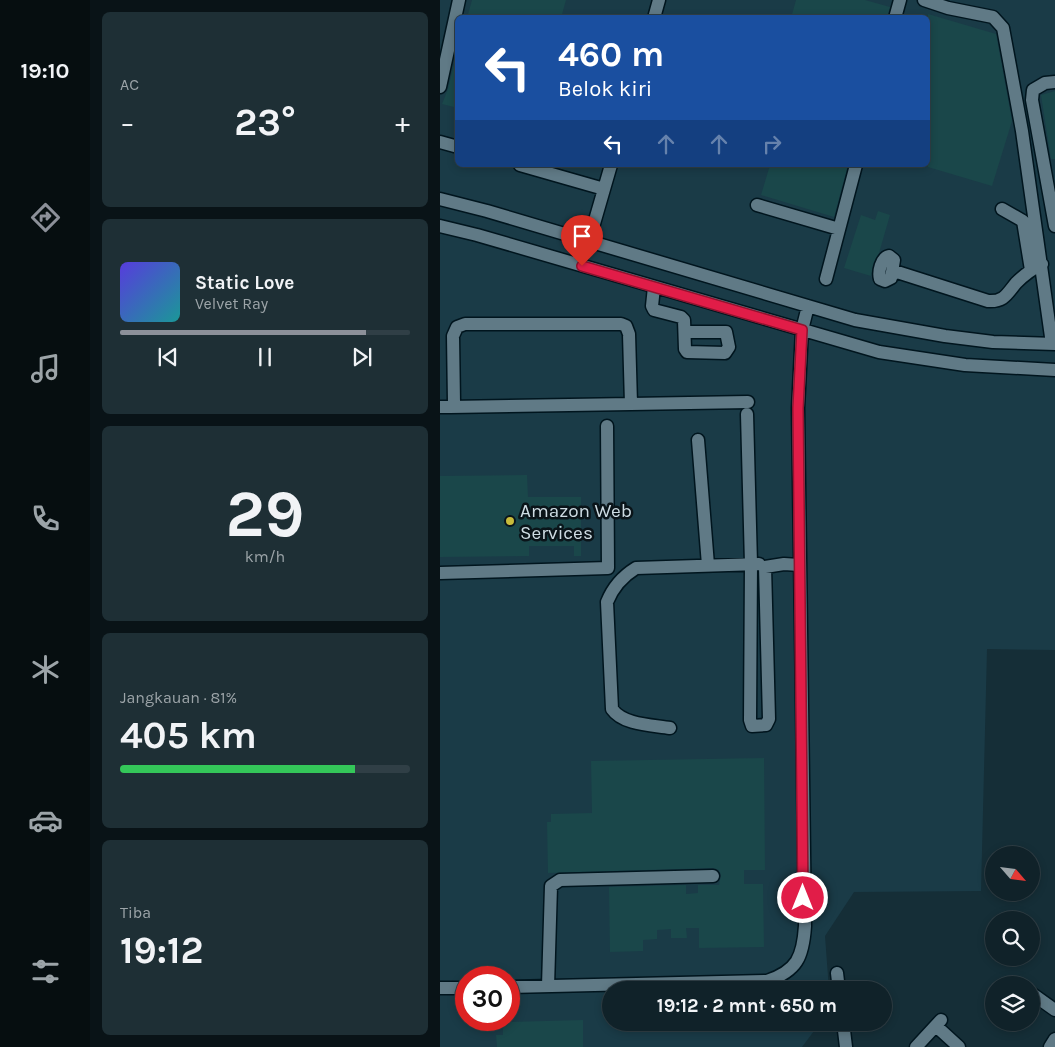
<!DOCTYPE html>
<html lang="id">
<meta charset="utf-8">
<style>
body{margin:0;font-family:Karla,sans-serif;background:#1e2f35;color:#f1f3f6;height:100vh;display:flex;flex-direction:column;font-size:19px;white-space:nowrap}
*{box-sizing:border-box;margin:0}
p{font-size:16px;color:#9ca4a8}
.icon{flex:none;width:28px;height:28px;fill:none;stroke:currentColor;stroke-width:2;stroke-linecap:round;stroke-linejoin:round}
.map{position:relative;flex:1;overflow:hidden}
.side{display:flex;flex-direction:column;gap:12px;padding:12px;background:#091317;width:350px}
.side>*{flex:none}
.top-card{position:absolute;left:15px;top:15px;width:475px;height:152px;border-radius:8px;box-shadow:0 2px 8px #0003,0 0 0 1px #303f46;background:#1a4fa0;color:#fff;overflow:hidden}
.needle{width:32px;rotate:118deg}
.fabs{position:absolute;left:545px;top:846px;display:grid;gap:10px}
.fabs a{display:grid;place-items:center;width:55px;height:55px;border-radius:50%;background:#102229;box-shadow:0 2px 8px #0003,0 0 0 1px #303f46;font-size:25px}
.speed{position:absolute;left:15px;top:966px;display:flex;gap:10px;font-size:25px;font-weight:700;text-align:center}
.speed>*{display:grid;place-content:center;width:65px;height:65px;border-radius:50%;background:#102229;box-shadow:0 2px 8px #0003,0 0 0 1px #303f46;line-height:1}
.speed .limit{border:8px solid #d22;background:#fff;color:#111}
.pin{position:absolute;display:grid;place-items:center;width:42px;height:42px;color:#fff;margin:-51px -21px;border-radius:50% 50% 50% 0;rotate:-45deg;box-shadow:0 0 5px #0007}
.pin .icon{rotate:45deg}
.me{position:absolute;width:55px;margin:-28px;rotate:0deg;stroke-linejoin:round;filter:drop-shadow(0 0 4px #0008)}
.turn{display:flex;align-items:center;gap:18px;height:105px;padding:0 20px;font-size:22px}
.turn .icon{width:65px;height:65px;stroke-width:2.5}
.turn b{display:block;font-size:35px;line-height:42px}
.lanes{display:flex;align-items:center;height:48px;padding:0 20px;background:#0003;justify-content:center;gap:25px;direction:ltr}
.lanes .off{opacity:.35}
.big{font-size:38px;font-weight:700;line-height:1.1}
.side .tile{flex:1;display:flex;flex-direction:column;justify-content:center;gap:8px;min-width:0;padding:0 18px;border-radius:8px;background:#1e2f35}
.side .dial{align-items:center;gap:0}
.dial b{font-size:65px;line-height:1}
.song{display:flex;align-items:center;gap:15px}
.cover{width:60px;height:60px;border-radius:8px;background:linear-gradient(135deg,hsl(250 70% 55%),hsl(180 70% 35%))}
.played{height:5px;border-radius:2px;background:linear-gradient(90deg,#8c9099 85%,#303f46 85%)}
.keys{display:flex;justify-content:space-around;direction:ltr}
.heat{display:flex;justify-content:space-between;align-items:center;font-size:28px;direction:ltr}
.charge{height:8px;border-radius:4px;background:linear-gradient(90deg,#34c759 81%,#303f46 0)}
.trip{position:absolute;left:162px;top:981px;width:290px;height:50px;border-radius:25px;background:#102229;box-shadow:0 2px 8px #0003,0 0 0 1px #303f46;font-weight:700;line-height:50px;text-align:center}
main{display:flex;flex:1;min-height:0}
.dock{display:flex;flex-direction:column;width:90px;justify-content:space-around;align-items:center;background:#060e10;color:#9ca4a8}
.dock .icon{width:35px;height:35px}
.dock .current{color:#8c9099}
.dock b{font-size:22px;color:#f1f3f6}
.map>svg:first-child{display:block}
.built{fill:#1a3b47;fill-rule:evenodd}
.building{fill:#1a474a}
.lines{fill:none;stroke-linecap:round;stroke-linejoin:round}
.minor-casing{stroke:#00151e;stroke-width:15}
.minor{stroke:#607a86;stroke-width:12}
.route-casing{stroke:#92132f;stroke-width:12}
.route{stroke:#e11d48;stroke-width:9}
.poi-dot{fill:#c8bb3b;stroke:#0a1419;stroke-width:2}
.labels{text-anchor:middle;stroke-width:5;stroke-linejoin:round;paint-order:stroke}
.poi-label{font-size:19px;fill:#cedce3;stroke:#0a1419;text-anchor:start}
</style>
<main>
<nav class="dock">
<b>19:10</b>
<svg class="icon current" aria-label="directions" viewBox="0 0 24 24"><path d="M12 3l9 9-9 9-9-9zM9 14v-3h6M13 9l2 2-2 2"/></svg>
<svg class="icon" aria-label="music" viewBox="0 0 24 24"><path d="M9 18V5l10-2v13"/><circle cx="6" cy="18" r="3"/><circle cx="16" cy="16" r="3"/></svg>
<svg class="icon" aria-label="phone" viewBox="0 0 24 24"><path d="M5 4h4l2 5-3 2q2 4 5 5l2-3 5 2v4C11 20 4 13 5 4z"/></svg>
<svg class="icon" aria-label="climate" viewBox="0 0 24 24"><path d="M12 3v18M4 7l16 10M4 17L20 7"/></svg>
<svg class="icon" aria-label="car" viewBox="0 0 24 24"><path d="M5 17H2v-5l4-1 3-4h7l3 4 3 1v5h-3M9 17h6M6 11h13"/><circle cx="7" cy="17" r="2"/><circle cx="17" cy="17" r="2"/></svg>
<svg class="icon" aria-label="filters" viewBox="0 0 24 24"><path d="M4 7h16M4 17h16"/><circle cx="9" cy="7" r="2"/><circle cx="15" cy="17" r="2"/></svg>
</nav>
<section class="side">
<div class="tile"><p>AC</p>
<div class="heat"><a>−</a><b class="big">23°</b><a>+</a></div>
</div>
<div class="tile">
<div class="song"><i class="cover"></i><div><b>Static Love</b><p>Velvet Ray</p></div></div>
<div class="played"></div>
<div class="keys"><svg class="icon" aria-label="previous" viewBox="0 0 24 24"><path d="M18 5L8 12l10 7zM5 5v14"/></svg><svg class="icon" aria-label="pause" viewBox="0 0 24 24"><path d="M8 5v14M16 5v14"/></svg><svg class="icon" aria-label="next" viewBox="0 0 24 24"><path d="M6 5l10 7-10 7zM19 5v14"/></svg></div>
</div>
<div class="tile dial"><b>29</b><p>km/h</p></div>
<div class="tile"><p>Jangkauan · 81%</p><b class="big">405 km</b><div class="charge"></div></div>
<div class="tile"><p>Tiba</p><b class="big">19:12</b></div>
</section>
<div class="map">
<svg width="615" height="1047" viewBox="0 0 615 1047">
<rect width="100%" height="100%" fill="#152e37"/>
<!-- built -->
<path class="built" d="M0,0h615v650l-68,-1 -6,242 -127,1 -29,44 4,54h-218v32l209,1 -18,24h-362zM18,18h470v147h-470zM26,978h43v42h-43z"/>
<!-- building -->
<path class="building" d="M32,0h94l-5,18h-94z
M356,0h69l25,7 -3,11h-96z
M488,14l68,20 16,87 -20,65 -64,-19z
M16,56h2v52l-16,-4 6,-15z
M615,91v68h-4l-10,-64z
M330,165h78l-14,52 -73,-22z
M438,211l12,4 -11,38 -6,11 -2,12 -27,-8 17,-53 14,5z
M87,475l1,22h53v59h-7v-10h-45v10l-89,1v-81z
M324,758l1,112h-21v14h19l1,63 -65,1v-20h-13l1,10h-16v-9l-14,1v9l-14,1v11l-33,1 -1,-65 77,-2v9l12,-1v-8h21l2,-10 -2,-5 -6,-2 -165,5 -1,-51h4v-8l41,-1 -1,-52z
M143,1020v27h-86l-1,-12h7v-13z"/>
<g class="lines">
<!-- minor casing -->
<g class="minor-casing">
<path id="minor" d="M484,0l24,8 45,9 10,11 19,103 30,213
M214,18l5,-18
M455,18l5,-18
M615,82l-10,1 -12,7 -1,10 23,126
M0,87l19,-87
M0,142l18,5
M80,165l84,24
M0,199l47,12 368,109 90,16 48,6 62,2
M317,205l82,24
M562,209l21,12 8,49
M0,226l37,9 402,117 86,13 90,5
M149,241l22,-76
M449,256l5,4 -3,18 -6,3 -5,-2c-2,-7 1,-21 9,-23z
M454,271l94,30c16,1 19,-7 28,-18 8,-8 16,-14 26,-19
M386,279l30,-114
M214,287l-2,19 2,4 27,7 3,3 1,29 2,3 38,1 4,-6 -3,-15h-41
M0,407h10l4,-4 -1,-67 4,-9 8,-3h156l5,2 3,8 2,70 117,-2
M10,407l181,-3
M307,414l4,150 -1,156 2,6 14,-1 3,-6 -4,-152 19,-3 15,1
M258,440l10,125
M0,573l168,-5 -1,-142
M230,728c-18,-3 -47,-3 -58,-19l-5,-107c6,-15 16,-26 29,-34l123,-4
M397,973l2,17
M108,986l3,-100 9,-6 153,-4
M69,987l258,-6c30,-10 36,-24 38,-55l-7,-518 4,-78 6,-24
M0,988h26
M591,993l24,17
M403,1022l3,25
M496,1026l23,21
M476,1047l25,-27
M610,1047l5,-8"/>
</g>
<!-- minor -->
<use href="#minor" class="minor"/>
</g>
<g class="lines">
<!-- route casing -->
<g class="route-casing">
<path id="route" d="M142,266l220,64 -4,78 5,490"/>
</g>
<!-- route -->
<use href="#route" class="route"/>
</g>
<!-- markers -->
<circle class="poi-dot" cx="70" cy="521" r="5"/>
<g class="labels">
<!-- poi labels -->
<g class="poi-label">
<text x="80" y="517">Amazon Web<tspan x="80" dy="22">Services</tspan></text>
</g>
</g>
</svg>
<div class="fabs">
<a><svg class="needle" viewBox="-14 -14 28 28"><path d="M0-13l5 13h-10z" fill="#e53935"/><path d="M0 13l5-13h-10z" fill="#9ca4a8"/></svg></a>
<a><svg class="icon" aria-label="search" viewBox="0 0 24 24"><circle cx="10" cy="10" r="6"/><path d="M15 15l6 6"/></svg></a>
<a><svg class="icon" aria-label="layers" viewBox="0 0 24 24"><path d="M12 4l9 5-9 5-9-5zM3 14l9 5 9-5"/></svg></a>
</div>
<div class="speed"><div class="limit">30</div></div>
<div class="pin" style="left:142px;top:266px;background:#d93025"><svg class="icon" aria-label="arrive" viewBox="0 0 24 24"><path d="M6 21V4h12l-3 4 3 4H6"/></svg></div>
<svg class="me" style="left:363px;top:898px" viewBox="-20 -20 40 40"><circle r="17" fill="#e11d48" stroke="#fff" stroke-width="3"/><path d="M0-11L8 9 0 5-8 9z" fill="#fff"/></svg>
<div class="trip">19:12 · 2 mnt · 650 m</div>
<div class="top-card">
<div class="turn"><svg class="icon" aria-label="left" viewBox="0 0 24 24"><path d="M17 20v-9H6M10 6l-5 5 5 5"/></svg><div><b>460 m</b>Belok kiri</div></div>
<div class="lanes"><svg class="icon" aria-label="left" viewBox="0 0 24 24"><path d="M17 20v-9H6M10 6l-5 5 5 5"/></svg><svg class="icon off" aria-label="ahead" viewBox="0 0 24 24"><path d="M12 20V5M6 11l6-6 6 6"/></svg><svg class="icon off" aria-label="ahead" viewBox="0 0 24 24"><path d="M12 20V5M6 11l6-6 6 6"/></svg><svg class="icon off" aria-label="right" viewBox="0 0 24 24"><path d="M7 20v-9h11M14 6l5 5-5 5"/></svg></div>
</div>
</div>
</main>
